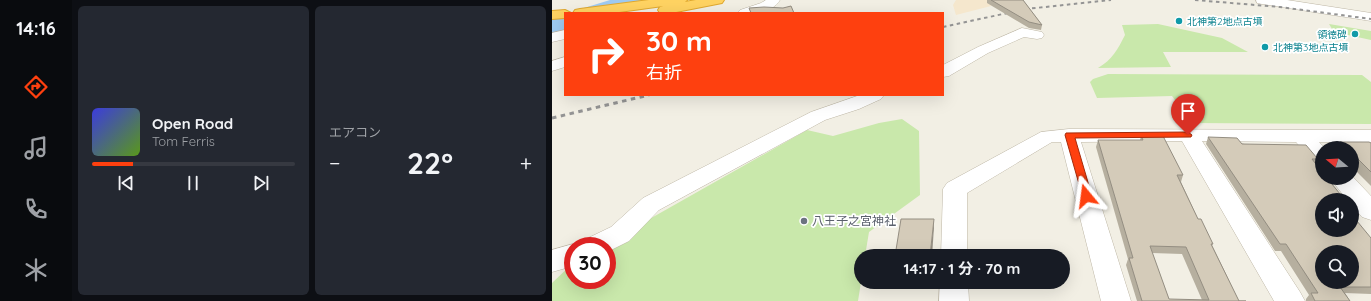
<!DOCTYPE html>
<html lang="ja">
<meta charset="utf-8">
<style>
body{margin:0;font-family:Quicksand,"Noto Sans JP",sans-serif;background:#242831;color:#f1f3f6;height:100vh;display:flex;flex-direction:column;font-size:15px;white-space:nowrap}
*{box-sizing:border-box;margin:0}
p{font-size:13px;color:#9ea1a6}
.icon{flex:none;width:22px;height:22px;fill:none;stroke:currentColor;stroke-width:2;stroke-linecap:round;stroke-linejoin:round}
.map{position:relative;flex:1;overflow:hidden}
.panel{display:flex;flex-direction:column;gap:6px;padding:6px;background:#0d0f14;width:480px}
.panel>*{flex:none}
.guide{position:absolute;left:12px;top:12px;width:380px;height:84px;border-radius:0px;box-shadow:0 4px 16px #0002;background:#fe400f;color:#fff;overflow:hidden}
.needle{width:26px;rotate:288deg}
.buttons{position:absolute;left:763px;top:141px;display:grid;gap:8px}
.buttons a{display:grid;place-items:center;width:44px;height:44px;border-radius:50%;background:#171b24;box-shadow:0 4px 16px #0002;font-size:20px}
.speed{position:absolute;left:12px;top:237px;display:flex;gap:8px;font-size:20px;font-weight:700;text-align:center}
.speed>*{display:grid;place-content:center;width:52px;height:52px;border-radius:50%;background:#171b24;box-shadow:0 4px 16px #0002;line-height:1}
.speed .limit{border:6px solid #d22;background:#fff;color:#111}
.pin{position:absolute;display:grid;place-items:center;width:34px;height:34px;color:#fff;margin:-41px -17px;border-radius:50% 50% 50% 0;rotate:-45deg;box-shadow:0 0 4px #0007}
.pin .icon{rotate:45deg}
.me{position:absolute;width:44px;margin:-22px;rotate:344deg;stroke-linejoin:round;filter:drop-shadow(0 0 3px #0008)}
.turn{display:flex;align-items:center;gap:14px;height:84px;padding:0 16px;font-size:18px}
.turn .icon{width:52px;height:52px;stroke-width:2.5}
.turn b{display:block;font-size:28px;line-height:34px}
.big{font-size:30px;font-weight:700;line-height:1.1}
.panel .widget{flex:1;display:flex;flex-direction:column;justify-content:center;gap:6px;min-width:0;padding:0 14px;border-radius:6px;background:#242831}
.song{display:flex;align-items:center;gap:12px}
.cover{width:48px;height:48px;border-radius:6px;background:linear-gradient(135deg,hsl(240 70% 55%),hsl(90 70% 35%))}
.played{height:4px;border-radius:2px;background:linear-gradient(90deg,#fe400f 20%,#363941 20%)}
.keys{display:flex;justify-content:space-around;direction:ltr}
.heat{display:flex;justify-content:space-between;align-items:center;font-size:22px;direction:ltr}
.panel .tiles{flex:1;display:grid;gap:6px;grid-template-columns:repeat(2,1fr)}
.trip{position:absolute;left:302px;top:249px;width:216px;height:40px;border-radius:20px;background:#171b24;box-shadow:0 4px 16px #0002;font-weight:700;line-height:40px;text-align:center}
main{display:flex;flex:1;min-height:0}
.menu{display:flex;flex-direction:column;width:72px;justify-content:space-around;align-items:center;background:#090b0e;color:#9ea1a6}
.menu .icon{width:28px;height:28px}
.menu .on{color:#fe400f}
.menu b{font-size:18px;color:#f1f3f6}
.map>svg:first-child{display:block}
.commercial{fill:#f5e7cd}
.green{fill:#c9e8ab}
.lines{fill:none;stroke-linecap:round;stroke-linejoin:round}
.river{fill:#9ecaf1;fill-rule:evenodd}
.minor-casing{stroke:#beb7a6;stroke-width:1}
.highway-casing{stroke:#e0a930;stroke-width:2}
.minor{fill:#fff;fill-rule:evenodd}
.highway{fill:#ffd362;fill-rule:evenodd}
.rail-far1{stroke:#949494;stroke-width:2;stroke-dasharray:3.5 3.5;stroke-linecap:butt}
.rail{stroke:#949494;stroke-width:3;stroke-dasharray:4.5 4.5;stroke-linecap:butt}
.wall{fill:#b6af9f;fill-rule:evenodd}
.shaded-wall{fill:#948e82}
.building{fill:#d4cbb9;stroke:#948e82;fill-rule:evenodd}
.route{fill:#fe400f;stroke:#a52a0a}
.culture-dot{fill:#0f9aa8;stroke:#fff;stroke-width:1.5}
.worship-dot{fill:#6b7280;stroke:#fff;stroke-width:1.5}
.labels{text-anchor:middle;stroke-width:3.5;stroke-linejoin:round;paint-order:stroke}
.far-culture-label{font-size:10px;fill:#0d838f;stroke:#fff;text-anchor:start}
.worship-label{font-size:12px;fill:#5b616d;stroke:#fff;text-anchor:start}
</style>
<main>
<nav class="menu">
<b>14:16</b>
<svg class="icon on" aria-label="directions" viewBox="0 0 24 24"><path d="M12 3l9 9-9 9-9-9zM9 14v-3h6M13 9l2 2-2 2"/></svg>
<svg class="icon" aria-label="music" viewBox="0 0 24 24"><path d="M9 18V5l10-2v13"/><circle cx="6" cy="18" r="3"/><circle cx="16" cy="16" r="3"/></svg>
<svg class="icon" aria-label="phone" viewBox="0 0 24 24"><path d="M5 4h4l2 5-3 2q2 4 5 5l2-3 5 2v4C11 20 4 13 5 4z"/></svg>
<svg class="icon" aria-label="climate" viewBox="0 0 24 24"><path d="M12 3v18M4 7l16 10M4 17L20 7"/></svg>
</nav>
<section class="panel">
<div class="tiles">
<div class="widget">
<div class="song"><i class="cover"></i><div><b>Open Road</b><p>Tom Ferris</p></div></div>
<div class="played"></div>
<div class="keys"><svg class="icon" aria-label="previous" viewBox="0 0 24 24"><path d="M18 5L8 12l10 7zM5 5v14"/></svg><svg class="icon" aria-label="pause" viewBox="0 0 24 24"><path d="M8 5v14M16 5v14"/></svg><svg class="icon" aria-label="next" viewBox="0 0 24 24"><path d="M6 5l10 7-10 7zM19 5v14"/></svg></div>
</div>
<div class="widget"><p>エアコン</p>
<div class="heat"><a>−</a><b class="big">22°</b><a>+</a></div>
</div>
</div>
</section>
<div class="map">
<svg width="819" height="301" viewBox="0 0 819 301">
<rect width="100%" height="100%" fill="#f2efe4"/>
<!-- commercial -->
<path class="commercial" d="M404,0h37l-3,4 1,2 -35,9 -3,-10z"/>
<!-- green -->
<path class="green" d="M606,24l64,14 26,14h-85l8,15 -73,1c14,-8 20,-19 27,-33l-3,-10z
M777,24l42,7v9l-37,-8z
M556,74l254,1 9,7v42l-179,-1 -20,-27 -75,2 -7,-16 3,-3z
M350,119l17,12 1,64 -51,37 -4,24h-4v26l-3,19h-306v-18l21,-20v17h34v-34l39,-25 161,-91 26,6 46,-13z"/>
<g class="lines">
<!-- river -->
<path class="river" d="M58,0h33c-11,15 -45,13 -62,13l3,-5z
M13,15v15l-13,3v-15z"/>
<!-- minor casing -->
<g class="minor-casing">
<path id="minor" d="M214,0h14c-9,14 -27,13 -42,13l2,-3 21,-7z
M704,0h31l84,13v8l-109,-17 -5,-1z
M470,28l20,4 2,3 -2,3 -5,1 -13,-2 -36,16 -39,23 -6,1v-12l35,-18z
M13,30v9l-13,3v-9z
M13,57v10l-13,4v-10z
M308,95h24l-3,4 -22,10 -34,11 -166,90 -30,31 -22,11v-6h-25l4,-7 25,-12 32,-29 168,-86z
M517,129l302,1v12h-52l6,6h-3v17l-8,-2 -18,-21 -94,-1 98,151 5,9h-31l-92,-160 -101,1 50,159h-30l-40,-159h-9l-85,51v63h-26l2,-67 4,-6 94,-51z
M800,176l19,20v24l-9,-3 -10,-12v-5h-5l-17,-22h22z
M21,244l6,2h-6v20l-21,6v-22z
M388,282h28l1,19h-30z"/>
</g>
<!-- highway casing -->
<g class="highway-casing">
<path id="highway" d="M97,0h38l-2,2 11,-2h28l-2,3 -5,1 -46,9h-11l-2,-3 2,-3 3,-1 -51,7h-39l2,-3 5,-1z
M13,10l6,3h-6v5l-13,1v-8z"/>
</g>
<!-- minor -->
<use href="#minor" class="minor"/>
<!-- highway -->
<use href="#highway" class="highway"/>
<!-- rail-far1 -->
<path class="rail-far1" d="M643,0l85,7 91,12
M391,27l83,-18 85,-9"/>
<!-- rail -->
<path class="rail" d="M0,118l97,-23"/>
</g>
<!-- wall -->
<path class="wall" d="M435,0h36l19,25 -1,5 -12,-2 -42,-25z
M589,136l42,39 -2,7 17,37 15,25 -1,1 27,56h7h-109l-11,-36 2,-6 -32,-112 2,-7h42zM600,253l30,1 20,46 -33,-1z
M656,137l114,22v3l-3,4h-2l5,34 49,38v56l-26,-1 5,8h-44v-2l3,-4 -28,-44h-6l-69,-107z
M788,142l31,1v43l-19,-19v-19h-26l3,-5h10z"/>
<!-- shaded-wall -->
<path class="shaded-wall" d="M382,219v8l-2,29h-2z"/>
<!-- building -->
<path class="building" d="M439,0h32l19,25 -13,-3z
M239,6l3,7h-43l-2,-5 15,-1 19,1z
M589,136h22l20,39h-6l21,44h3l12,25h-2l28,57h7h-104l-13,-43h4l-35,-118h45zM598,246l36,1 23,53 -40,-1z
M656,137l29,1 5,6 64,1 11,13 5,1h-10l10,13v6h5l18,22h-23v30h30v-15l19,23v49h-31l10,14h-35l-4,-8h7l-32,-49h-6zM770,252h30v30h-30z
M788,142h29l2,1v29l-14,-14h-5v-10h-23v-5h13z
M349,219h33l-4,37h-35z"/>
<!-- route -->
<path class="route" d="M636,132l4,3 -1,2 -116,1 17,58 -2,2h-7l-18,-63 1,-2z"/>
<!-- markers -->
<g class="culture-dot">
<circle cx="627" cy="21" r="4"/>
<circle cx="803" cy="34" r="4"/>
<circle cx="713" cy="47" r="4"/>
</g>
<circle class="worship-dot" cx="252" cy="221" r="4"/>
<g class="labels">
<!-- far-culture labels -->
<g class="far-culture-label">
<text x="635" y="25">北神第2地点古墳</text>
<text x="795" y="38" text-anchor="end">領徳碑</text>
<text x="721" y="51">北神第3地点古墳</text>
</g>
<!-- worship labels -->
<g class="worship-label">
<text x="260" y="225">八王子之宮神社</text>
</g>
</g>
</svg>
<div class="buttons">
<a><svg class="needle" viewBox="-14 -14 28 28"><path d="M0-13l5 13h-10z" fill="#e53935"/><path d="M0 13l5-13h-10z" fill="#9ea1a6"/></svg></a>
<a><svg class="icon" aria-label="sound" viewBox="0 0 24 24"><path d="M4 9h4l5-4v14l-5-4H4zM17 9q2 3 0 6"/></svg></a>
<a><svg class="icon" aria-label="search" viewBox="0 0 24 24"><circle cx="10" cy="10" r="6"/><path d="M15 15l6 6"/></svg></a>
</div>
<div class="speed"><div class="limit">30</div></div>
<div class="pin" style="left:636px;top:135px;background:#d93025"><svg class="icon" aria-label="arrive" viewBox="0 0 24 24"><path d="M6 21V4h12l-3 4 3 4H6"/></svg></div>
<svg class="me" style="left:534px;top:196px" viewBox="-20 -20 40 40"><path d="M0-17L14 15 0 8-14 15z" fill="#fe400f" stroke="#fff" stroke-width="4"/></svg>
<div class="trip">14:17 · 1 分 · 70 m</div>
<div class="guide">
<div class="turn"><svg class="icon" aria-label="right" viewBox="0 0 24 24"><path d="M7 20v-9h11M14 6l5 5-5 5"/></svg><div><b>30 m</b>右折</div></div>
</div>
</div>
</main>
